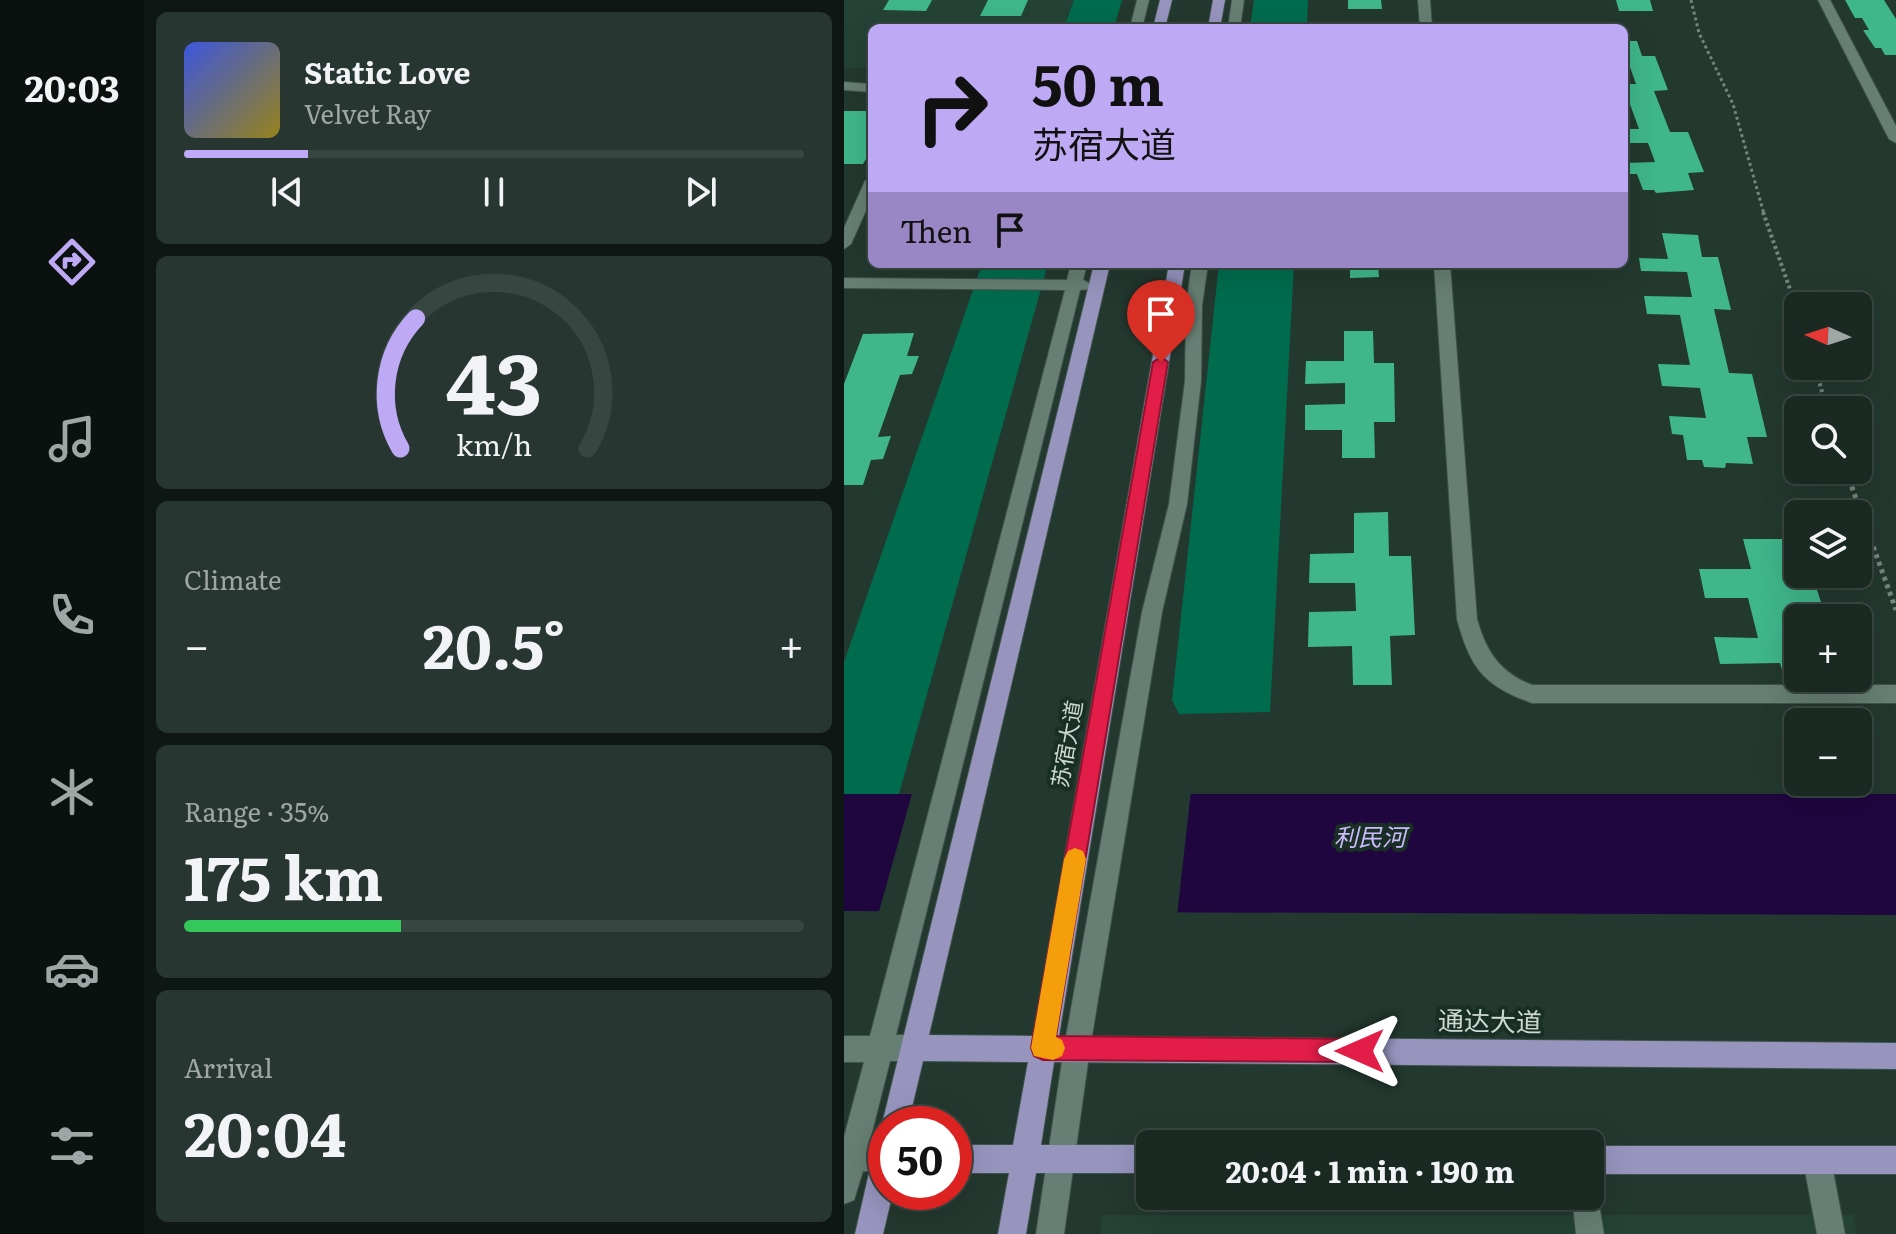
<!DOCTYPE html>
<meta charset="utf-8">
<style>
body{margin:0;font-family:Literata,"Noto Sans SC",serif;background:#273630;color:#f1f3f6;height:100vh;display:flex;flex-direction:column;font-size:30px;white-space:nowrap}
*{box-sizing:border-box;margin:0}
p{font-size:26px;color:#9fa7a6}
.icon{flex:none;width:44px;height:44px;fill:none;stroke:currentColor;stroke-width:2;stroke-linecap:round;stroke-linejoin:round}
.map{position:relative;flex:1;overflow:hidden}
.drawer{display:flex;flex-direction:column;gap:12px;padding:12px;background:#0e1713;width:700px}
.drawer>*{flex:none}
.hud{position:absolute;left:24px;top:24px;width:760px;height:244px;border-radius:12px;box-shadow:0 8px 32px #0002,0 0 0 2px #384641;background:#bea9f5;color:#111;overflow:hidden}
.needle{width:52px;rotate:273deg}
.controls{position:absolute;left:940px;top:292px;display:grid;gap:16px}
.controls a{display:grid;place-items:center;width:88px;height:88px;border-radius:12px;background:#1a2a23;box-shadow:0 8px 32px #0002,0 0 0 2px #384641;font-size:40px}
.speed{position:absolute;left:24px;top:1106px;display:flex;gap:16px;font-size:40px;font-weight:700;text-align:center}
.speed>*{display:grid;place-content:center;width:104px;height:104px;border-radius:50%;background:#1a2a23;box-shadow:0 8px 32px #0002,0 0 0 2px #384641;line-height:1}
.speed .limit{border:12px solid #d22;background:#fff;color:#111}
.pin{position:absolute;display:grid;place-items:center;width:68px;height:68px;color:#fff;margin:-82px -34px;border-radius:50% 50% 50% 0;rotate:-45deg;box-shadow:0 0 8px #0007}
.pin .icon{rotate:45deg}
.me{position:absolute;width:88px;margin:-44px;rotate:270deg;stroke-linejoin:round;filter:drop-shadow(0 0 6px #0008)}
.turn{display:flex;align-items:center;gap:28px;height:168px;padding:0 32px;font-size:36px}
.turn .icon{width:104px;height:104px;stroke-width:2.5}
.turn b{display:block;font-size:56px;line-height:68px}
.then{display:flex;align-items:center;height:76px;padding:0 32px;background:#0003;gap:16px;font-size:30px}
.big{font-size:60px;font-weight:700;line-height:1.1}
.drawer .tile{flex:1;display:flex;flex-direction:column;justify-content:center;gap:12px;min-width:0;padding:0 28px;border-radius:12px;background:#273630}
.drawer .dial{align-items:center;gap:0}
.dial svg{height:208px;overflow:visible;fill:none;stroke:#384641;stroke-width:7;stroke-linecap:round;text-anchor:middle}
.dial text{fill:#f1f3f6;stroke:none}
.song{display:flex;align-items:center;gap:24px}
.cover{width:96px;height:96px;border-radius:12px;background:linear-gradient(135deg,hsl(230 70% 55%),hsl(50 70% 35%))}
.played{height:8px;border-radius:4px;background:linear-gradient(90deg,#bea9f5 20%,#384641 20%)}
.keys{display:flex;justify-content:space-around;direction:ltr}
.heat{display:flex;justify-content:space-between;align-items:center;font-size:44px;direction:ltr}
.charge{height:12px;border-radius:6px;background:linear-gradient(90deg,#34c759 35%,#384641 0)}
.trip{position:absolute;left:292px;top:1130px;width:468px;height:80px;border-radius:12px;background:#1a2a23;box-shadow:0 8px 32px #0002,0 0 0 2px #384641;font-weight:700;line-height:80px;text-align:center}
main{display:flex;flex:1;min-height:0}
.dock{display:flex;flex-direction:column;width:144px;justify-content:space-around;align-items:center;background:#0a110e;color:#9fa7a6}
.dock .icon{width:56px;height:56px}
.dock .selected{color:#bea9f5}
.dock b{font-size:36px;color:#f1f3f6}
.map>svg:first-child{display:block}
.built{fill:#244236}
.green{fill:#006c4d}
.water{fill:#1f063f}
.pier{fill:#23382f}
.building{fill:#3fb68b}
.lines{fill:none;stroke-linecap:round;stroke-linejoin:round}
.minor-casing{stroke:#40534b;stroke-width:2}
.major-casing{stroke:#40534b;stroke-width:2}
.path-far2{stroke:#74857d;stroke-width:3;stroke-dasharray:3 3;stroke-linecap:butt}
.path-far1{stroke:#74857d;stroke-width:4;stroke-dasharray:3 3;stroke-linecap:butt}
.path{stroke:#74857d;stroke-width:5;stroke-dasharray:4 4;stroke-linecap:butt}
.minor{fill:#667e73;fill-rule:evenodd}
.major{fill:#9794be;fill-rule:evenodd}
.route{fill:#e11d48;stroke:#92132f;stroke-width:2}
.slow{fill:#f59e0b}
.labels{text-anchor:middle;stroke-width:8;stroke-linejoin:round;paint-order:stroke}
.street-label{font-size:22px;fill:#ccd9d2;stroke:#192e25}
.water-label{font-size:24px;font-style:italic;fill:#ccbbfd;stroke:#192e25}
.near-street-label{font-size:26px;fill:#ccd9d2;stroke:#192e25}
</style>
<main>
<nav class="dock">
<b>20:03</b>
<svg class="icon selected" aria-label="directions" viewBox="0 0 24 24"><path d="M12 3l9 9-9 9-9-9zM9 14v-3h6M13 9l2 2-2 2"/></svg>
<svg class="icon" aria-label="music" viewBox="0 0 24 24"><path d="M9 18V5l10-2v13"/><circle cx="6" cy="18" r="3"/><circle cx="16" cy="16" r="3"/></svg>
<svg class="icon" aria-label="phone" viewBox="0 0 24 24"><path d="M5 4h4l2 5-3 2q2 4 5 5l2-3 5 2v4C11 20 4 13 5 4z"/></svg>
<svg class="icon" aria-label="climate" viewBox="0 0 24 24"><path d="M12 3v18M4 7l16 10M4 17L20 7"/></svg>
<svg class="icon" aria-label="car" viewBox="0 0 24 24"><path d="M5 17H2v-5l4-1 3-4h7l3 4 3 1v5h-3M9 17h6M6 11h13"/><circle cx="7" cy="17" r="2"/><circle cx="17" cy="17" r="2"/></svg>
<svg class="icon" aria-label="filters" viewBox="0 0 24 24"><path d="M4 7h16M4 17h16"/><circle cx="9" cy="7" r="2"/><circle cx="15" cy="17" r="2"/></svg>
</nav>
<section class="drawer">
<div class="tile">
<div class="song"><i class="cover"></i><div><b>Static Love</b><p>Velvet Ray</p></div></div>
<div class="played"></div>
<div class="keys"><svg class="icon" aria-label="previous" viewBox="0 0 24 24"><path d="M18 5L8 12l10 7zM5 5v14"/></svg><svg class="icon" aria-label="pause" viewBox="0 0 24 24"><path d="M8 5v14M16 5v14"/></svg><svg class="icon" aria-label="next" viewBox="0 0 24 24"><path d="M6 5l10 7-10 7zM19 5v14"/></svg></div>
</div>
<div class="tile dial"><svg viewBox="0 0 100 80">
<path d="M14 69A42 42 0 1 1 86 69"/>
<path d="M14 69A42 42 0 0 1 20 19" stroke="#bea9f5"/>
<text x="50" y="56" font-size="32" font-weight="700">43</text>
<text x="50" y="72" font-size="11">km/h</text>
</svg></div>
<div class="tile"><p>Climate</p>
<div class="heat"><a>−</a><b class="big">20.5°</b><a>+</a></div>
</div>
<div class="tile"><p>Range · 35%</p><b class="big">175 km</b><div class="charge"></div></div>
<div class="tile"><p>Arrival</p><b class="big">20:04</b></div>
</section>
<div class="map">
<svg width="1052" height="1234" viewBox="0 0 1052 1234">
<rect width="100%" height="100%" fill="#23382f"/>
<!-- built -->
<path class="built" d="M0,0h230l-10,28h-192v40h-28z
M258,1215h751l4,19h-757z"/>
<!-- green -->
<path class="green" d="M230,0h48l-8,28h-50z
M410,0h54l-1,28h-57z
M138,264h66l-149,530h-55v-132z
M375,264h75l-24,448 -91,2 -7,-14z"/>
<!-- water -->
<path class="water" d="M0,794h1052v121l-1052,-4z"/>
<!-- pier -->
<path class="pier" d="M69,790l278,1 -14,125 -299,-1z"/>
<!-- building -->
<path class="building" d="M45,0h43l-6,11 -43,-1z
M144,0h40l-7,16h-41z
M504,0h33l1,9h-34z
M772,0h34l3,11h-34z
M1001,0h39l12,19v36h-11l-4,-7h-6l-12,-18h6l-7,-12h-7z
M780,41h13l5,15h13l13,34 -14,1 16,41h18l16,40 -16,1 6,17 -38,3 -2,-3h-11l-6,-16h-8l-4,-11 30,-1 -7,-19h-24v-14h15l-12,-33h-3v-12h12l-6,-17h-6z
M0,111h28v38l-9,15h-19z
M818,233l36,2 4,22h16l13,53 -17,-1 15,64 23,1 15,63h-20l6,27 -27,-1 -1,5 -21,-1 -2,-7h-15l-4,-25 -11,-1 -3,-18 37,2 -6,-30 -38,-2 -4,-22 32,1 -10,-50 -33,-1 -3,-18 48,1 -5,-25 -46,-1 -2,-13 29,1z
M506,264h28l1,13 -29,1z
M500,331h29l1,32h20l1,59h-21l1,36h-33v-28h-37v-25l40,-1v-21l-40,1 1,-23h38z
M70,333l-7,23h12l-7,18 -12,1 -22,62 13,-1 -8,23 -12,1 -8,25h-19v-101l19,-50z
M544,512l1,44h22l4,79 -25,1 2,49h-39l-1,-39 -44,1 1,-35 47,-1 -1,-28h-46l1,-29 44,-1v-40z
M899,539h55v35h14l14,44h-28v60h47l4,13h-61l-8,-28 -60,1 -6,-27 44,1 -10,-40h-43l-6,-29h52z"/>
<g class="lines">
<!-- minor casing -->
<g class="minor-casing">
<path id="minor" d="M293,0h12l-7,28h-12z
M388,0h12l-4,28h-12z
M574,0h12l2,28h-12z
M974,0h12l66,126v17l-7,-4z
M0,82l28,2v8l-28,-2z
M28,177v20l-21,47 -7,5v-21l21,-47z
M227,264h16l-4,16 10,5 -3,4 -10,1 -184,745h18l9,4 4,9 -4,9 -9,4h-24l-21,83h17v28l-23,-1 -9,29 -10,4v-67l20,-75h-20v-26h26l195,-746 -221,-2v-10l223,2z
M348,264h16l-6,41 -1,76 -14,123 -25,108 -72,436 -26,186h-28l28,-186 78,-436 27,-108 16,-123 1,-76z
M590,264h16l27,355c9,32 22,53 55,66h364v18h-364c-48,-17 -62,-35 -75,-84z
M973,1146l10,4 4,10 14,74h-28l-14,-74 4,-10z
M746,1184l6,2 8,48h-28l-4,-38h18z"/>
</g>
<!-- major casing -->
<g class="major-casing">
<path id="major" d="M316,0h12l-7,28h-12z
M369,0h12l-5,28h-12z
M250,264h16l-181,771 104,1 136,-772h16l-126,772 837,7v26l-842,-7 -13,83h109v28h-114l-10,61h-28l11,-61h-55v-28h59l15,-83 -105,-1 -15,63h-22l-1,10 -3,-10z
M42,1146v46h7l-10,42h-28l17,-74 4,-10z
M746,1146h306v28h-306z"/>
</g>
<!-- path-far2 -->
<path class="path-far2" d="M847,0l8,33 34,71 31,110"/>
<!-- path-far1 -->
<path class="path-far1" d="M919,212l35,100
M971,366l12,44
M1002,470l4,11"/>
<!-- path -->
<path class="path" d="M1005,479l47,131"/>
<!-- minor -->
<use href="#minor" class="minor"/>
<!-- major -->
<use href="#major" class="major"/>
</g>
<!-- route -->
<path class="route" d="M317,357l7,5 -112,674 304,3 9,3 3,9 -3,8 -9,3 -317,-2 -9,-4 -3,-8 122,-686z"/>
<!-- slow -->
<path class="slow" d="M231,848l8,3 3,8 -30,178 6,3 3,8 -3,8 -9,4 -19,-4 -3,-8 33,-189 4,-8z"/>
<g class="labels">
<!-- street labels -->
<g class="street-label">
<text transform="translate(223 744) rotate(-80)" y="8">苏宿大道</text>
</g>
<!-- water labels -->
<g class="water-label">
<text x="526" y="846">利民河</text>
</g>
<!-- near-street labels -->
<g class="near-street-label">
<text transform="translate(646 1022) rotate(1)" y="9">通达大道</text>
</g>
</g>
</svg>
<div class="controls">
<a><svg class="needle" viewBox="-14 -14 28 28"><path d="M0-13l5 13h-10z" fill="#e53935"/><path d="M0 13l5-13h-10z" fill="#9fa7a6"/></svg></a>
<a><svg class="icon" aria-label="search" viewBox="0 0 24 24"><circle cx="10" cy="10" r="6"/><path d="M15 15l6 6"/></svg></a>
<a><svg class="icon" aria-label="layers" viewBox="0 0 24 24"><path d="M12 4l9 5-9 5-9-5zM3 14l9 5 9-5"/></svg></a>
<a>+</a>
<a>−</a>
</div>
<div class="speed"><div class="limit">50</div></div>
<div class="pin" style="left:317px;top:362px;background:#d93025"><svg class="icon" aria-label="arrive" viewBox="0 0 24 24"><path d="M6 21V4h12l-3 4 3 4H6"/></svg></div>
<svg class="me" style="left:516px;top:1051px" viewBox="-20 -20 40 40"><path d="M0-17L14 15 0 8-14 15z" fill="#e11d48" stroke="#fff" stroke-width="4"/></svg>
<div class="trip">20:04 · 1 min · 190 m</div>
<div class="hud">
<div class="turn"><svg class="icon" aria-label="right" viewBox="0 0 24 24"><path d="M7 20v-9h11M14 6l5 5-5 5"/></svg><div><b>50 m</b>苏宿大道</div></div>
<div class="then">Then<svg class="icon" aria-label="arrive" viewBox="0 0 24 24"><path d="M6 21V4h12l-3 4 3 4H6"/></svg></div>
</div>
</div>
</main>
